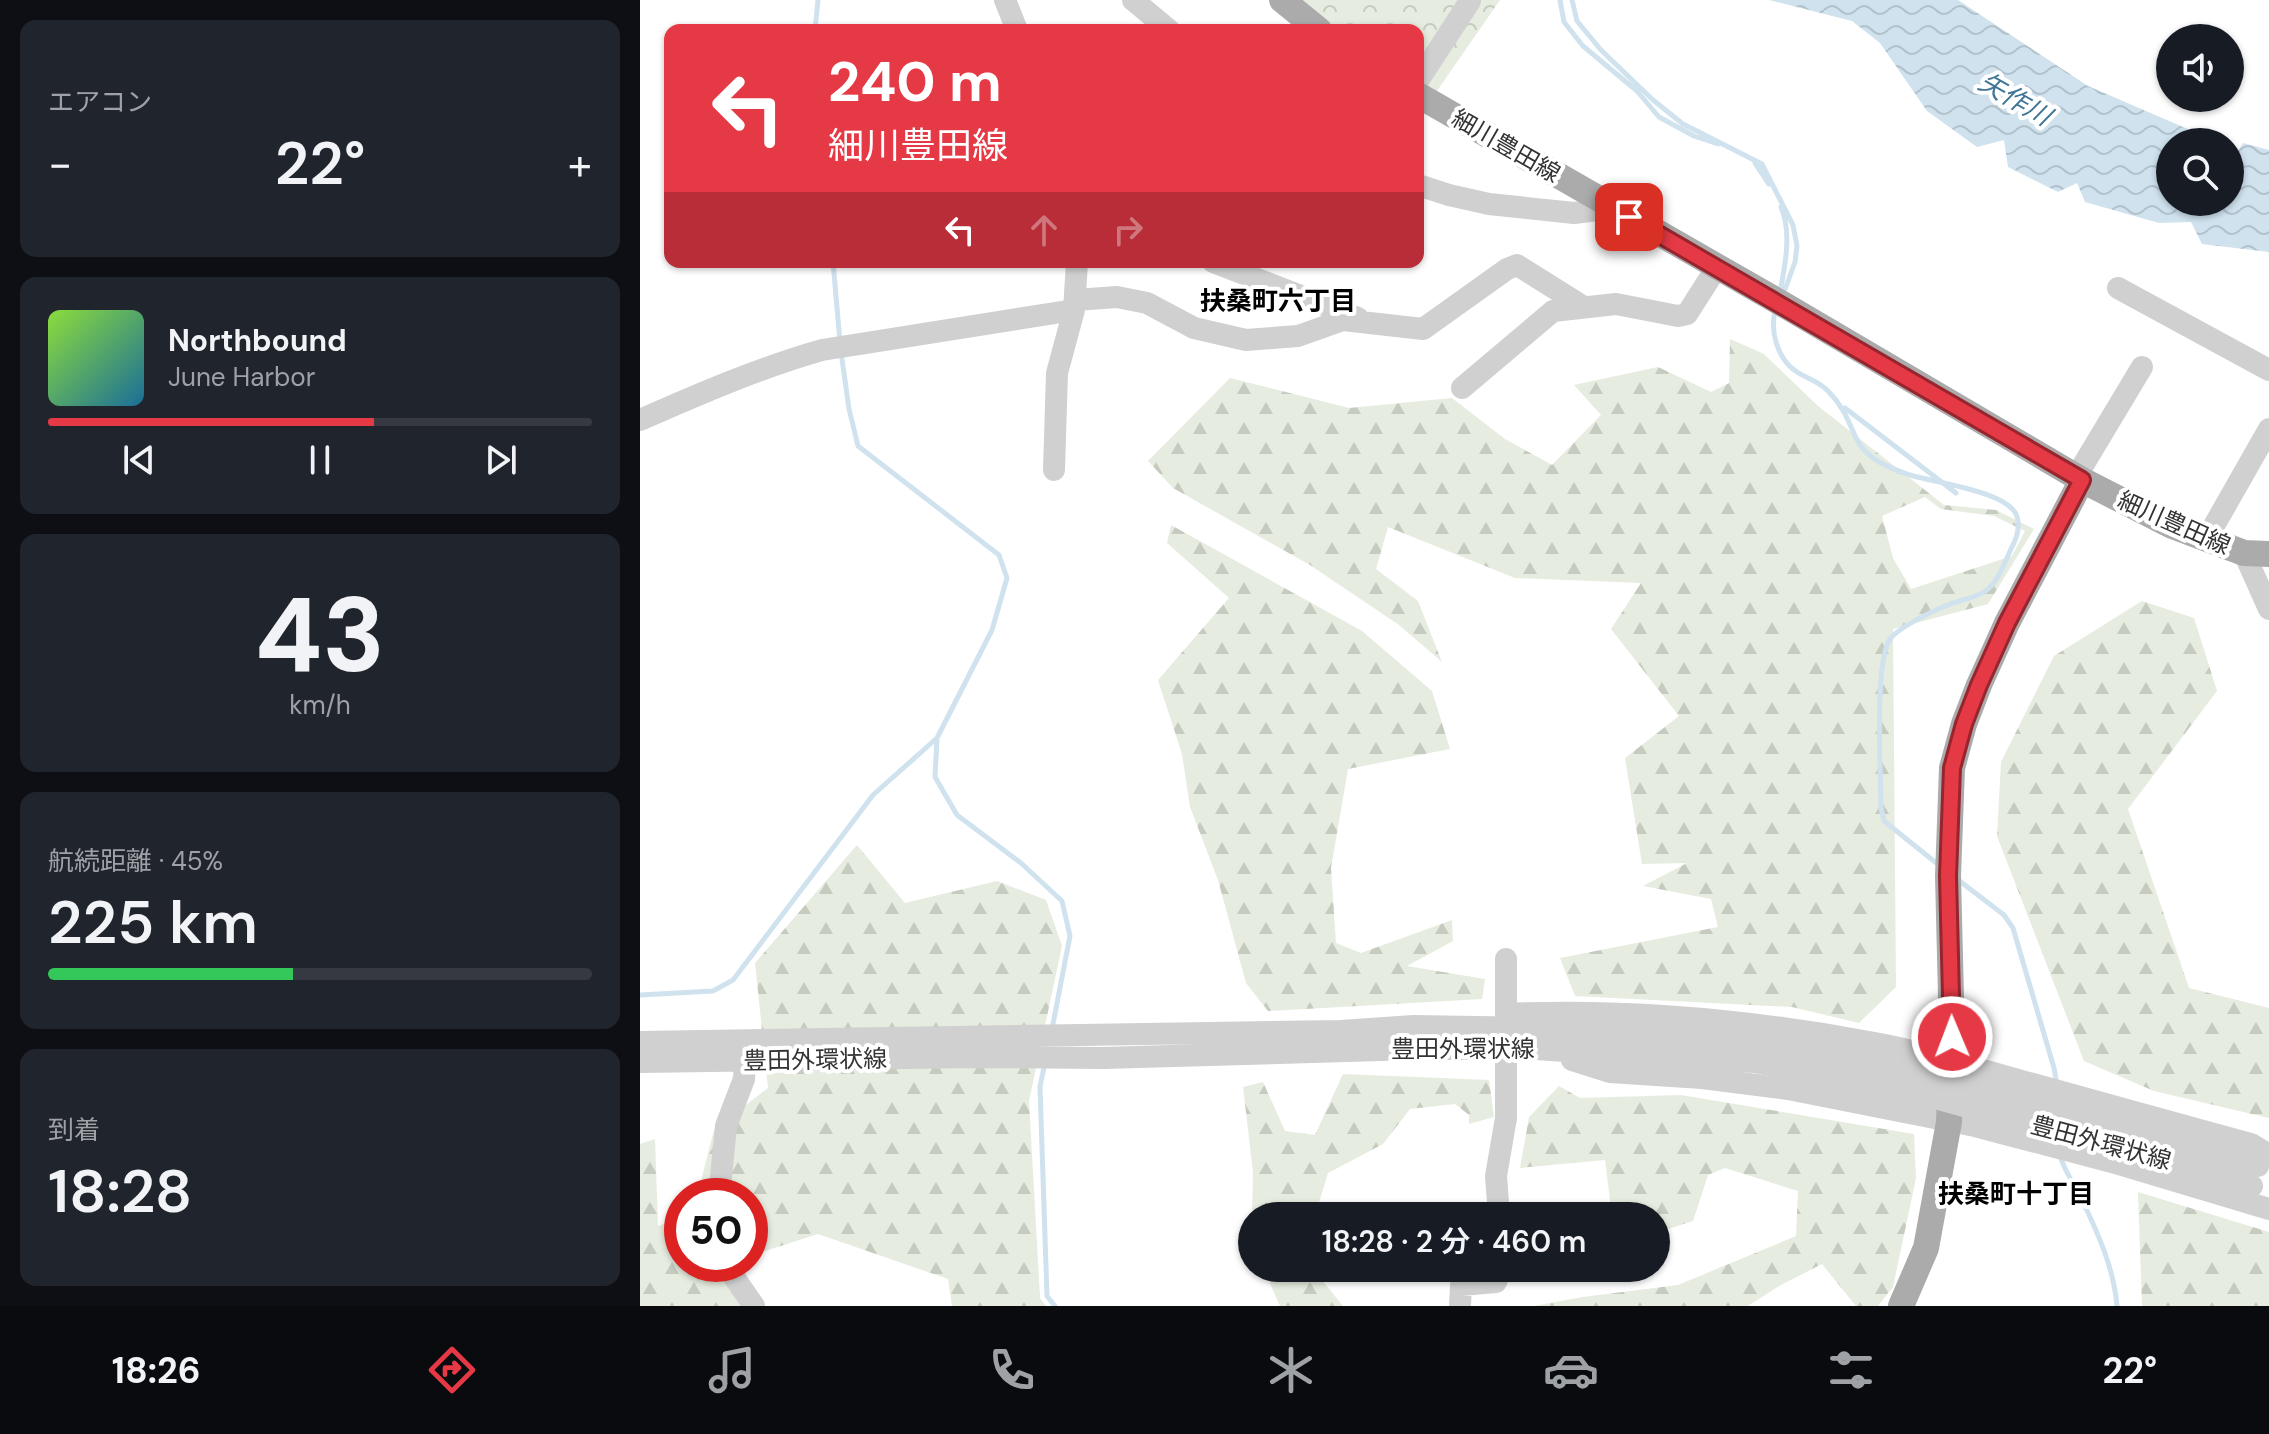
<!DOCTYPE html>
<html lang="ja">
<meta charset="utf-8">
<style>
body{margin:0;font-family:"DM Sans","Noto Sans JP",sans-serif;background:#20242c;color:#f1f3f6;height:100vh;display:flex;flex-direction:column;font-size:30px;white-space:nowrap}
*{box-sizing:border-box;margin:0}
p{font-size:26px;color:#9ea1a6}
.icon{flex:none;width:44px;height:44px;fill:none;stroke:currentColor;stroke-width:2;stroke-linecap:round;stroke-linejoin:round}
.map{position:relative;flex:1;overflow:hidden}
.drawer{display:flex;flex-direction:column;gap:20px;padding:20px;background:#0d0f14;width:640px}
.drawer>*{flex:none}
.banner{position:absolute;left:24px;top:24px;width:760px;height:244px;border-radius:16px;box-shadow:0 2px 6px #0004;background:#e63946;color:#fff;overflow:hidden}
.buttons{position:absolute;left:1516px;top:24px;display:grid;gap:16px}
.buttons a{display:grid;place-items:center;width:88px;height:88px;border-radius:50%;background:#171b24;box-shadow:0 2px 6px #0004;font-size:40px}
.speed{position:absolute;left:24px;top:1178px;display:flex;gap:16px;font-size:40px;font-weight:700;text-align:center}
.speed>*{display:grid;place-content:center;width:104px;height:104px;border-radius:50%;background:#171b24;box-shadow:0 2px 6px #0004;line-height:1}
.speed .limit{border:12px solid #d22;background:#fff;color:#111}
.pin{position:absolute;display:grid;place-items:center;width:68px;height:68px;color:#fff;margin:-34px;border-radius:16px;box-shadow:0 4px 12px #0006}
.me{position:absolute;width:88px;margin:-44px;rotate:359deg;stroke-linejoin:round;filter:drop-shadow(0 0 6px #0008)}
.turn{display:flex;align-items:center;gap:28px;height:168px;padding:0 32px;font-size:36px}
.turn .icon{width:104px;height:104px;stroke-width:2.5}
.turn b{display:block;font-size:56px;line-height:68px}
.lanes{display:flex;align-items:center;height:76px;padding:0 32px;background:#0003;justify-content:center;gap:40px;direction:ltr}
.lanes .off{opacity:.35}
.big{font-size:60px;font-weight:600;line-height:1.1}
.drawer .card{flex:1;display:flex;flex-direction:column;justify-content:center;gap:12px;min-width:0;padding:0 28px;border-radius:16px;background:#20242c}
.drawer .dial{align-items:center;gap:0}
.dial b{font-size:104px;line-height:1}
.song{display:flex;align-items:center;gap:24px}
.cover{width:96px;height:96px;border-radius:12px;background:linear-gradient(135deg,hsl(90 70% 55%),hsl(200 70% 35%))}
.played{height:8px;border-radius:4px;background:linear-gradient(90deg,#e63946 60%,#363941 60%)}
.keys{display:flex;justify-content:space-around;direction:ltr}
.heat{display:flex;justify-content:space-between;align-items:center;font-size:44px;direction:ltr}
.charge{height:12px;border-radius:6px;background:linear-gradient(90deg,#34c759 45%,#363941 0)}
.trip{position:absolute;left:598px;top:1202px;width:432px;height:80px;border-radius:40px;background:#171b24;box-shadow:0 2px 6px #0004;font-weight:600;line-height:80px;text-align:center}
.tabs{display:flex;height:128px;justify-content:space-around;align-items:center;background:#090b0e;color:#9ea1a6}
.tabs .icon{width:56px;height:56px}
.tabs .on{color:#e63946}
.tabs b{font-size:36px;color:#f1f3f6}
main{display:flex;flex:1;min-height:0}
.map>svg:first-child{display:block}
.forest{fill:url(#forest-firs);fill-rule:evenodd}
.park{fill:url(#park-crowns)}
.water{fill:url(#water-waves)}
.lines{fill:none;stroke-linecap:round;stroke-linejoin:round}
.stream{stroke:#cfe2ee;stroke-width:5}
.minor{stroke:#d0d0d0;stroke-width:22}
.major{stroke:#ababab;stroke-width:26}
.minor-bridge{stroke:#d0d0d0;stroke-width:22}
.route-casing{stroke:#96252e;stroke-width:20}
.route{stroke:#e63946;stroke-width:14}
.labels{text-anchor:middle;stroke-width:8;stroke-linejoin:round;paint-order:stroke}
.street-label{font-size:24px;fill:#333;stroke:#fff}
.water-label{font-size:26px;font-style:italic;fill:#3f7597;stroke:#fff}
.neighbourhood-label{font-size:26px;font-weight:bold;fill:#000;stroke:#fff}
</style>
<main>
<section class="drawer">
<div class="card"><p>エアコン</p>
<div class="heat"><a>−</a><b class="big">22°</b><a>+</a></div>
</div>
<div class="card">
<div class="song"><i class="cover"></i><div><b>Northbound</b><p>June Harbor</p></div></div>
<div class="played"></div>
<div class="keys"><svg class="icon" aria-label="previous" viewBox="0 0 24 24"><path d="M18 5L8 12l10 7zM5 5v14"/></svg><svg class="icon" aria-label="pause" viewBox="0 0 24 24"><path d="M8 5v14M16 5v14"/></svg><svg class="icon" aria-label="next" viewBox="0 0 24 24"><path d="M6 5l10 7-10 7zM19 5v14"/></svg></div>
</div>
<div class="card dial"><b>43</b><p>km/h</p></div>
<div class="card"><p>航続距離 · 45%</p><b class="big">225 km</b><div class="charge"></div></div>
<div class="card"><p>到着</p><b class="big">18:28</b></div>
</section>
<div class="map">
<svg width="1629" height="1306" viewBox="0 0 1629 1306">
<defs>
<pattern id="forest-firs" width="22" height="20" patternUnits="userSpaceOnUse" patternTransform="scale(2)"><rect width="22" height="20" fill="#e6ecdf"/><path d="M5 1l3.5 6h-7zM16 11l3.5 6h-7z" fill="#c6cbc0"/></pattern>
<pattern id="park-crowns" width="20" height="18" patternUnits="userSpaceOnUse" patternTransform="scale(2)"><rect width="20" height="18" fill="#e6ecdf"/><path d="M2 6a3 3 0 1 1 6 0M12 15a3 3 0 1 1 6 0" fill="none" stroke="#c6cbc0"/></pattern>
<pattern id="water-waves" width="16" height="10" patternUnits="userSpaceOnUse" patternTransform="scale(2)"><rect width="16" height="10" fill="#cfe2ee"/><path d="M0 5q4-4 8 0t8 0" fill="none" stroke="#b2c2cd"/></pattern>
</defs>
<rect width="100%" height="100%" fill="#fff"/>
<!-- forest -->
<path class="forest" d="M1090,339l34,15 54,52 126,99 52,5 38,19 -46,75 -95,25 3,358 -37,36 -67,-16 -217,-11 -15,-38 158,-31 -7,-28 -68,-13 44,-23 -45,1 -17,-106 54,-42 -68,-87 30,-46 -126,-5 -127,-51 -12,42 42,32 24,61 -43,-37 -89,-60 -137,-77 -25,-27 82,-83 119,30 103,-10 53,41 47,26 49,-50 -27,-30 84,-18 53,25 18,-9zM1285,497l16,12 53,7 31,15 -13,25 -101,33 -18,-31 -11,-42z
M531,525l191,106 70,60 18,58 -102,20 -17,99 5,75 25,10 91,-33 1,21 -46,25 78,13 -3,20 -214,12 -22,-28 -28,-103 -28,-73 -8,-53 -24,-74 71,-82 -62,-55z
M1502,601l52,17 23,73 -89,118 61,179 80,20v110l-115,-27 -70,-30 -87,-225 4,-74 53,-106z
M217,845l48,58 92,-22 49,19 16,46 -33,155 11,197 6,8h-94l-4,-27 -130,-45 -68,22v-60h-53l17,-66 54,-42 -13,-125z
M703,1074l146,6 5,37 -25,7v-9l-14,-11 -45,5 -27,35 -55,29 -10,33v10h-66l1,-44 -10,-85 20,-5 22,49 30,4z
M919,1086l21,12 101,-3 233,39 2,44 -23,109 -15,19h-22l-34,-42 -43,22 -31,20h-214l49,-9 95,-12 118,-49 2,-45 -73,-23 -17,7 -15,46 -37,12v-17h-44l-7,-56 -85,8 9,-51z
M15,1139l3,87 24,-8v46h65l-6,42h-101v-162z
M1498,1192l131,40v74h-127z
M623,1268h54v6l26,32h-63z"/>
<!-- park -->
<path class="park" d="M656,0h204l-70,101 -12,-9v-62h-85z"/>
<!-- water -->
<path class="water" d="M1129,0h189l130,86 130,56h-48v60h60v-55l8,4 5,-8 26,7v102l-67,-8 -11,-22 -32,1 -74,-21 -8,-19 -19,9 -50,-25 -4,-27 -27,7 -50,-36 -47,-68 -28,-22z"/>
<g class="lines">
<!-- stream -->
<path class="stream" d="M920,0l4,22 19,24 54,45 22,26 35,19 24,8
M932,0l5,21 24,29 52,50 30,24 79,40 31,61 4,21 -2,16 -12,33
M175,30l3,-30
M1115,163l14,21
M193,262l7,80
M1140,292c5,-26 12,-60 1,-85
M1136,308c-7,22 1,51 21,64 11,7 23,10 31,19 15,15 20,29 28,47 10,21 33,30 54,37 26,8 94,16 106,39 5,11 1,24 -5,35 -5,11 -11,28 -20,37 -8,10 -26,13 -38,17 -16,6 -53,23 -63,36 -16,23 -9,136 -9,169l3,13 56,45
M201,352l8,57 9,37 141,109 8,23 -15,52 -55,108 -2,39 22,38 64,48 41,38 8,35 -18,93
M1205,408l111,85
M1317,879l47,36 9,13 41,140 3,17
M0,995l73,-4 20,-11 140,-185 64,-57
M405,1062l-5,25 7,209 8,10
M1420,1155c4,17 15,29 22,45 16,33 32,69 35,106"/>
<!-- minor -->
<path class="minor" d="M365,0l12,30
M493,0l36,30
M778,81l52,-80
M778,185l31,10 40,9 85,9 39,-5
M573,262l145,56
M1478,288l151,82
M435,300l42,-3 30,6 47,25 52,12 52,-4 45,-16 80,9 84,-60 10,-4 67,42
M822,388l91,-77 63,-7 62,12 9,-2 30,-47
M0,420c59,-26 119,-52 182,-70l252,-40
M414,470l3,-97 17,-63 3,-48
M1436,477l66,-110
M1567,538l62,-109
M1604,553l25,56
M866,1014c120,-5 244,6 363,28 52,9 102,25 153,39 76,21 153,42 229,63l18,11
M0,1042l701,-11 72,-5 122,2
M932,1060l38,12 92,6 86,11 187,37 137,36 157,47
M0,1062l331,-5 132,1 312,-9h121l74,5
M79,1196l7,-70 18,-47 1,-17
M859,1216l-3,-40 10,-58
M85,1264l29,42
M820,1306l1,-21 35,-3 6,-14"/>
<!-- major -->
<path class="major" d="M642,0l37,30
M778,95l368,211 296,174 88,45 74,28 25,1
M1261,1306l25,-58 23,-126 3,-85 -4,-161 4,-108 12,-44 15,-39 28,-62 75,-143"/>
<!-- minor-bridge -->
<path class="minor-bridge" d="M866,959v159
M895,1028c102,6 206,11 307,30 140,27 278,70 416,108
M970,1054l144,8 170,33 328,91"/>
</g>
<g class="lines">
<!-- route casing -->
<g class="route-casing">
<path id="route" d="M989,217l453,263 -75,143 -28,62 -15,39 -12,44 -4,108 4,161"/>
</g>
<!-- route -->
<use href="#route" class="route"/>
</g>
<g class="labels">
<!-- street labels -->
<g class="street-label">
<text transform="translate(866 146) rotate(30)" y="8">細川豊田線</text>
<text transform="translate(1534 523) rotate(24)" y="8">細川豊田線</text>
<text x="823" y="1057">豊田外環状線</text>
<text transform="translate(175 1060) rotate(-1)" y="8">豊田外環状線</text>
<text transform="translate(1461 1143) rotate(15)" y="8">豊田外環状線</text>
</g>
<!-- water labels -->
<g class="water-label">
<text transform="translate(1375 99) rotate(30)" y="9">矢作川</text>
</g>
<!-- neighbourhood labels -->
<g class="neighbourhood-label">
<text x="638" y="310">扶桑町六丁目</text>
<text x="1376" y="1203">扶桑町十丁目</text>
</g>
</g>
</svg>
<div class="buttons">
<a><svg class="icon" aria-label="sound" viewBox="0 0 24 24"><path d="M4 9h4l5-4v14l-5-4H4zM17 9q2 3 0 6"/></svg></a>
<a><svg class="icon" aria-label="search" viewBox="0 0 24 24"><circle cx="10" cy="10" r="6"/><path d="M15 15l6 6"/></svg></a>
</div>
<div class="speed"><div class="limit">50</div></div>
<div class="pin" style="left:989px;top:217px;background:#d93025"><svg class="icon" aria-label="arrive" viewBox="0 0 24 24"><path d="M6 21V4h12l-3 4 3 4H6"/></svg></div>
<svg class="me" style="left:1312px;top:1037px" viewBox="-20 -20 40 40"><circle r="17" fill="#e63946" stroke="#fff" stroke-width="3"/><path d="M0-11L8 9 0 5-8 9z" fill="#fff"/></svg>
<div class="trip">18:28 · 2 分 · 460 m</div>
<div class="banner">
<div class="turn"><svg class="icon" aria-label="left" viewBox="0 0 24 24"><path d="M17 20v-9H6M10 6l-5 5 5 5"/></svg><div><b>240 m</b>細川豊田線</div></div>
<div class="lanes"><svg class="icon" aria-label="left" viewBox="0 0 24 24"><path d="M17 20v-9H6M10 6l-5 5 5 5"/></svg><svg class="icon off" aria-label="ahead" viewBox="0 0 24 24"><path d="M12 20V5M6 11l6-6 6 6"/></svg><svg class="icon off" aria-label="right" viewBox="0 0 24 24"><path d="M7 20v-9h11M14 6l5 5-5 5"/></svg></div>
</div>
</div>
</main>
<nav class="tabs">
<b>18:26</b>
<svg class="icon on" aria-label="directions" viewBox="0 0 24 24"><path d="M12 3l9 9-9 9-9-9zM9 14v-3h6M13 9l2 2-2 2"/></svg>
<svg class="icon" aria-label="music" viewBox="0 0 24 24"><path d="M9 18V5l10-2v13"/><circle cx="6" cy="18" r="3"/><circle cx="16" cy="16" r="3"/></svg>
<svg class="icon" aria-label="phone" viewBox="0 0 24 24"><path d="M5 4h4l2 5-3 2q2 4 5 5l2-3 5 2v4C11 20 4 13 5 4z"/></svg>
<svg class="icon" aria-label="climate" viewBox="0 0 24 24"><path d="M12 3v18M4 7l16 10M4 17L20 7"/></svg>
<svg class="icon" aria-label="car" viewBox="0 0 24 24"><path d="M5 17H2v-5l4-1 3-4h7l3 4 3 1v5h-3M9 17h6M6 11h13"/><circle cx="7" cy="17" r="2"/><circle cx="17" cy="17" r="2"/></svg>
<svg class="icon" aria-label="filters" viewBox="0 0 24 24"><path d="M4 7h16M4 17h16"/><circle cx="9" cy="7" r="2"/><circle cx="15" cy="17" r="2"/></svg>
<b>22°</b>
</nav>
